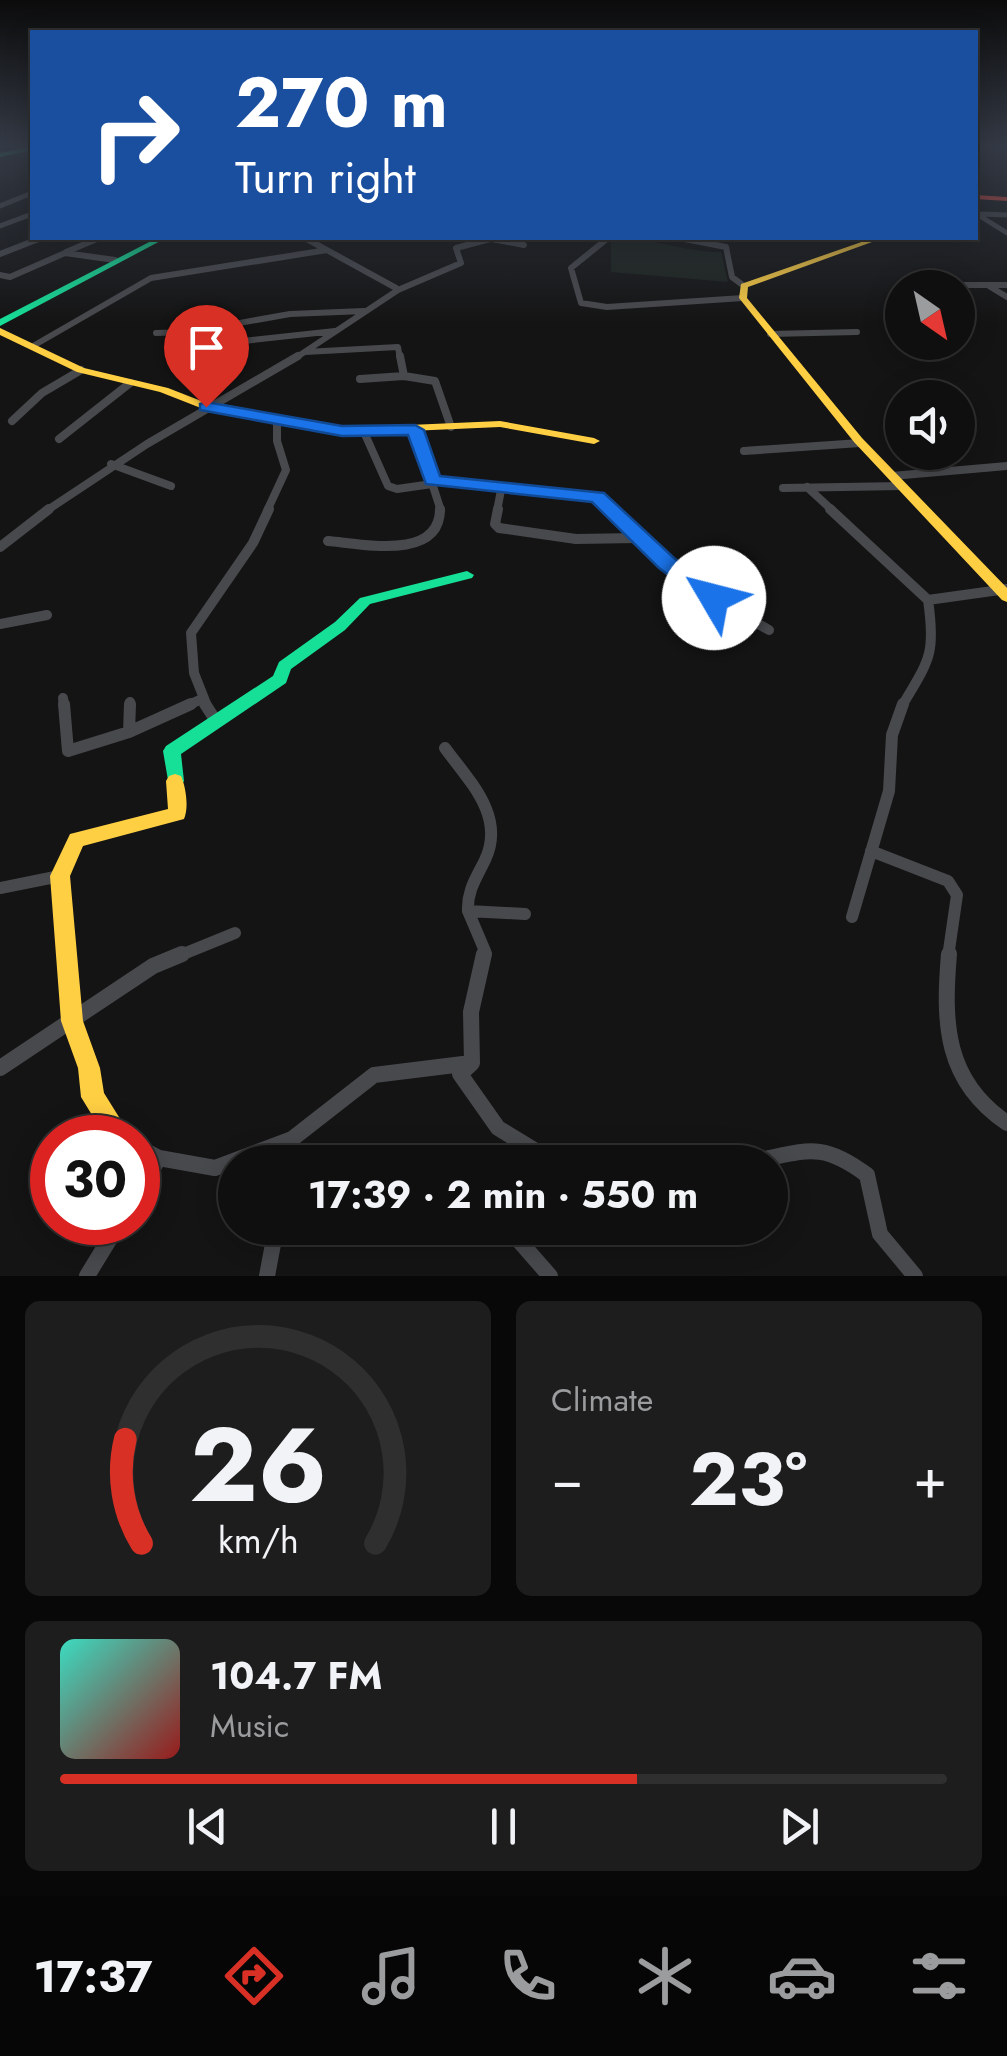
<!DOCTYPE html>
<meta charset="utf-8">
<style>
body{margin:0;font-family:Jost,sans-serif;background:#1d1d1d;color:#f1f3f6;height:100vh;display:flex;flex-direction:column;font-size:38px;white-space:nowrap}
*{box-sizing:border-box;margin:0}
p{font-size:32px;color:#9b9c9e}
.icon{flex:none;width:55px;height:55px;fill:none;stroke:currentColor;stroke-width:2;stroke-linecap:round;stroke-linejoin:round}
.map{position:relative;height:1276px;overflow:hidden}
.details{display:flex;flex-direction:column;gap:25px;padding:25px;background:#080808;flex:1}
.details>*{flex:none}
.top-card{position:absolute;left:30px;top:30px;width:948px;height:210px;border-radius:0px;box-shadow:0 5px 25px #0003,0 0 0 2px #2f2f2f;background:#1a4fa0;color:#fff;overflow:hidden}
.needle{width:65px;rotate:146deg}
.controls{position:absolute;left:885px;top:270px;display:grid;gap:20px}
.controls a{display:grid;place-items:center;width:90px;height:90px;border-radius:50%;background:#0f0f0f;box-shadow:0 5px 25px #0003,0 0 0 2px #2f2f2f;font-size:50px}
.speed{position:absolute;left:30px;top:1115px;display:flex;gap:20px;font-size:50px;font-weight:700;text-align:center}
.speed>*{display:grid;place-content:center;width:130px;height:130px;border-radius:50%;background:#0f0f0f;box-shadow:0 5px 25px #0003,0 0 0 2px #2f2f2f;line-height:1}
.speed .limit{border:15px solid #d22;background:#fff;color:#111}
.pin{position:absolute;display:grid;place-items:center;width:85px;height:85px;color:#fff;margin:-102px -42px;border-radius:50% 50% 50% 0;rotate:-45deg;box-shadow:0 0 10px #0007}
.pin .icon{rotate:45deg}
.me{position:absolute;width:110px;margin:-55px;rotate:307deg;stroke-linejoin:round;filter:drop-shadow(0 0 8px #0008)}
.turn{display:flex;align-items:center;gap:35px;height:210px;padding:0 40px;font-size:45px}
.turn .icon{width:130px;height:130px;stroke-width:2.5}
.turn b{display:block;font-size:70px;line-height:85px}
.big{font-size:75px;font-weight:700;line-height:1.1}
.details .widget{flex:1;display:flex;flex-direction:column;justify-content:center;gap:15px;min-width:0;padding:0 35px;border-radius:15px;background:#1d1d1d}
.details .dial{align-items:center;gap:0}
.dial svg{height:260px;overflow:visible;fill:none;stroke:#2f2f2f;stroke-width:7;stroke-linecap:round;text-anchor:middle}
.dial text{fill:#f1f3f6;stroke:none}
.song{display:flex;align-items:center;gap:30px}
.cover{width:120px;height:120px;border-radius:15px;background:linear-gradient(135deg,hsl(170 70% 55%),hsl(0 70% 35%))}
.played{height:10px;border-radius:5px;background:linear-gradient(90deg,#d93025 65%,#2f2f2f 65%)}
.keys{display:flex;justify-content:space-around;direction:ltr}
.heat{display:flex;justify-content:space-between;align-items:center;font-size:55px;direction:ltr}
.details .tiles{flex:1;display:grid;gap:25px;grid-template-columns:1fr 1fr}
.widget:last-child{grid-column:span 2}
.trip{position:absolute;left:218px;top:1145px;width:570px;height:100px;border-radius:50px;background:#0f0f0f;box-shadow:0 5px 25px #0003,0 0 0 2px #2f2f2f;font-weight:700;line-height:100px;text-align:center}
.menu{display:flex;height:160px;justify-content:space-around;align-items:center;background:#060606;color:#9b9c9e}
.menu .icon{width:70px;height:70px}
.menu .on{color:#d93025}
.menu b{font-size:45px;color:#f1f3f6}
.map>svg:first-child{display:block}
.green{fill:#1c231e}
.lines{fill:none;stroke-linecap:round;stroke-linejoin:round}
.street-far5{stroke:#48494d;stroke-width:5}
.street-far4{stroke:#48494d;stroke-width:6}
.street-far3{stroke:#48494d;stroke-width:8}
.street-far2{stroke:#48494d;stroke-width:10}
.street-far1{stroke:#48494d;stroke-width:12}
.street{stroke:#48494d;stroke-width:16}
.fast{fill:#16e098;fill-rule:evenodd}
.slow{fill:#ffcf43;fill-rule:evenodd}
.jam{fill:#f24e42;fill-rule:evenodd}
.route{fill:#1a73e8;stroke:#114b97;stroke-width:2.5}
</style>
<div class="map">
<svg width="1007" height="1276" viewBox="0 0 1007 1276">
<rect width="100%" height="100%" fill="#141414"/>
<!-- green -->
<path class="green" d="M616,238c36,-1 65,14 105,14l7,30 -117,-10v-30z"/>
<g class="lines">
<!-- street-far5 -->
<path class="street-far5" d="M0,206l32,-13
M975,213l32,20
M982,214l25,1
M0,226l32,-12
M487,238l9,2
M680,238l8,2
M37,240l4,-2
M95,240l4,-2"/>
<!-- street-far4 -->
<path class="street-far4" d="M305,238l91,50
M487,238l37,7
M608,238l-37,30 10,35 26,4 136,-9
M680,238l46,9 6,30 12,9
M66,252l33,-14
M0,254l41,-16
M0,275l10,2 55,-24 50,7
M938,275l17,10h52
M989,286l18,11
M156,333l33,-1 101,-18 74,-3
M770,334l87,-2
M216,344l119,-13
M33,346l118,-68 176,-28
M305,352l93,-5 2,12
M294,359l104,-69 63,-27 -5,-15 34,-9"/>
<!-- street-far3 -->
<path class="street-far3" d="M400,356l4,20
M360,379l44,-3 31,5 16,46
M12,421l30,-28 39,-23
M415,430l26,81
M364,432l24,54 9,3 35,-5
M59,439l71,-56
M744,451l116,-8
M111,464l60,22
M892,476l115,-10
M433,480l165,17 15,14
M807,487l26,24
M783,488l119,-2
M46,511l101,-67 151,-88
M267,511l19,-41 -9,-29v-22
M497,511l4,-21"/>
<!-- street-far2 -->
<path class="street-far2" d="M498,509l-3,15 4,4 77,11 62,-1
M610,509c53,51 94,85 159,121
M830,509l98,91
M328,541c35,3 112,20 112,-32
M0,547l49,-38
M0,624l47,-9
M63,698l1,8
M130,706v-4
M186,706l16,-7
M207,706l-13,-33 -3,-40 62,-90 16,-34
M902,706c27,-46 34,-51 26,-106l79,-11"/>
<!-- street-far1 -->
<path class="street-far1" d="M64,704l4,47 61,-19 62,-28
M205,704l11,17
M129,732l1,-28
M445,748c24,33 61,68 40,112 -8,17 -18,30 -17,51
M871,851l77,30 9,14 -9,62
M0,888l60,-12
M852,917l37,-126 3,-56 11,-31
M176,957l59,-24
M484,957l1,-6 -17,-40 57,3"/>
<!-- street -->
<path class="street" d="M484,954l-13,58 1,51 -12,11 38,54 56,34
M949,954c-6,70 -4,127 58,169
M0,1068l153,-102 29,-12
M138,1147l21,11
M288,1162l4,-23 82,-64 97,-12
M749,1162c56,-10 70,-23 118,13l13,59 35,42
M138,1193l21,-35 56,10 77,-29
M494,1228l20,7 36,41
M87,1276l33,-54
M267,1276l9,-48"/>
<!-- fast -->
<path class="fast" d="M32,146v4l-32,7v-4z
M157,238h9l-166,88v-7z
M467,571l7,4 -2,3 -102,26 -25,26 -54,39 -5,14 -105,71 3,27 -3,5 -6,2 -6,-2 -6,-35 3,-5 107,-70 6,-14 56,-40 25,-24z"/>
<!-- slow -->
<path class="slow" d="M873,238h10l-135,49 -1,11 115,140 145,150v14l-5,-2 -148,-158 -115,-144 2,-14z
M0,328l84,40 84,20 41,16 133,24 158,-7 94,17 6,3 -6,3 -94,-17 -158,7 -136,-24 -46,-18 -83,-20 -77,-37z
M175,774l6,2c5,11 8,32 3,43l-101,27 -13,30 13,145 17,47 4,25 28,45h-26l-25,-41 -3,-29 -17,-47 -11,-145 20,-42 98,-25 -2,-28 3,-5z"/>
<!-- jam -->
<path class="jam" d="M975,195l32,2v4l-32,-2z"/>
</g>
<!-- sky -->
<linearGradient id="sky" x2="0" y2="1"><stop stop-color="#0b0b0b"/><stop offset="0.45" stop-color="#343a45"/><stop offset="1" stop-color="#343a45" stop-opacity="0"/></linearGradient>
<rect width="1007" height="324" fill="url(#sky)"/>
<!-- route -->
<path class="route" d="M206,402l136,24 73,-1 9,5 16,46 164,17 70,65 50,40 -10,8 -8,-3 -47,-35 -67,-66 -166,-18 -18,-49 -66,1 -142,-26v-6z"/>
</svg>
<div class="controls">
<a><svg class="needle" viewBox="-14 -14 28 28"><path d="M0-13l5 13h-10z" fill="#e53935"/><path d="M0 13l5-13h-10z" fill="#9b9c9e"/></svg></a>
<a><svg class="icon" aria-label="sound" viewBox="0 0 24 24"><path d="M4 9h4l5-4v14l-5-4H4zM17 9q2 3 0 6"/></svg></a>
</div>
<div class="speed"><div class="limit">30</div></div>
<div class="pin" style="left:206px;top:407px;background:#d93025"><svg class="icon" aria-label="arrive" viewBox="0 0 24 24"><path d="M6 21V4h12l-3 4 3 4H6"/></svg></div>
<svg class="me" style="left:714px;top:598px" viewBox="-20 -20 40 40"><circle r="19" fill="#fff"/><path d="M0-13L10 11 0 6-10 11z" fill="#1a73e8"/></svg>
<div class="trip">17:39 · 2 min · 550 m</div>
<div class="top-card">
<div class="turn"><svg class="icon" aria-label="right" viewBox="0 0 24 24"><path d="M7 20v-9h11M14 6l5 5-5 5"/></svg><div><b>270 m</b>Turn right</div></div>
</div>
</div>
<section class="details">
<div class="tiles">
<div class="widget dial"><svg viewBox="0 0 100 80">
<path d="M14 69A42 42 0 1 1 86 69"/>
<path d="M14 69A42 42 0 0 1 9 37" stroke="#d93025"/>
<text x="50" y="56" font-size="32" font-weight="700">26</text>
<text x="50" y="72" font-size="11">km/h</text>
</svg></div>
<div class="widget"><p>Climate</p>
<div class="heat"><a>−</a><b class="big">23°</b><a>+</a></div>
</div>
<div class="widget">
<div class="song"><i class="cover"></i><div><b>104.7 FM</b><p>Music</p></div></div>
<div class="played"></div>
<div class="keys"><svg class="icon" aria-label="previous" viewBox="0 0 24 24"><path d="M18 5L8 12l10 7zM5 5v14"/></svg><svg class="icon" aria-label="pause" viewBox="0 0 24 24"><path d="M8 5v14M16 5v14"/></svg><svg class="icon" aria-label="next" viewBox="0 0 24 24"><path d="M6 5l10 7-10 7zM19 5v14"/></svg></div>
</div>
</div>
</section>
<nav class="menu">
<b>17:37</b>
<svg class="icon on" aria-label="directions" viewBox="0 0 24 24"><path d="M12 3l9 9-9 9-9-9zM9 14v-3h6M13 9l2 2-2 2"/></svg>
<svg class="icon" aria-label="music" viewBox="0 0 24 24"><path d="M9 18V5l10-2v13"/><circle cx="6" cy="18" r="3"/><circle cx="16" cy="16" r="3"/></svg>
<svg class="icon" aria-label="phone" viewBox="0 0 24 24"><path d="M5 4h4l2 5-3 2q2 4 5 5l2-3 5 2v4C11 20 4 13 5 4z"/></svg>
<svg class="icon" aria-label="climate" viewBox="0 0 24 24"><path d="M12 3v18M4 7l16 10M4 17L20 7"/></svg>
<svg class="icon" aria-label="car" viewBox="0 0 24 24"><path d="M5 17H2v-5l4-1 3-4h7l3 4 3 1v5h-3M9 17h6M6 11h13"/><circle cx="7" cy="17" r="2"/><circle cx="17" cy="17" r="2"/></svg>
<svg class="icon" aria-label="filters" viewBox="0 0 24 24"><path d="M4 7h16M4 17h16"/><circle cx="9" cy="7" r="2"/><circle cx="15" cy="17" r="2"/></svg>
</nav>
